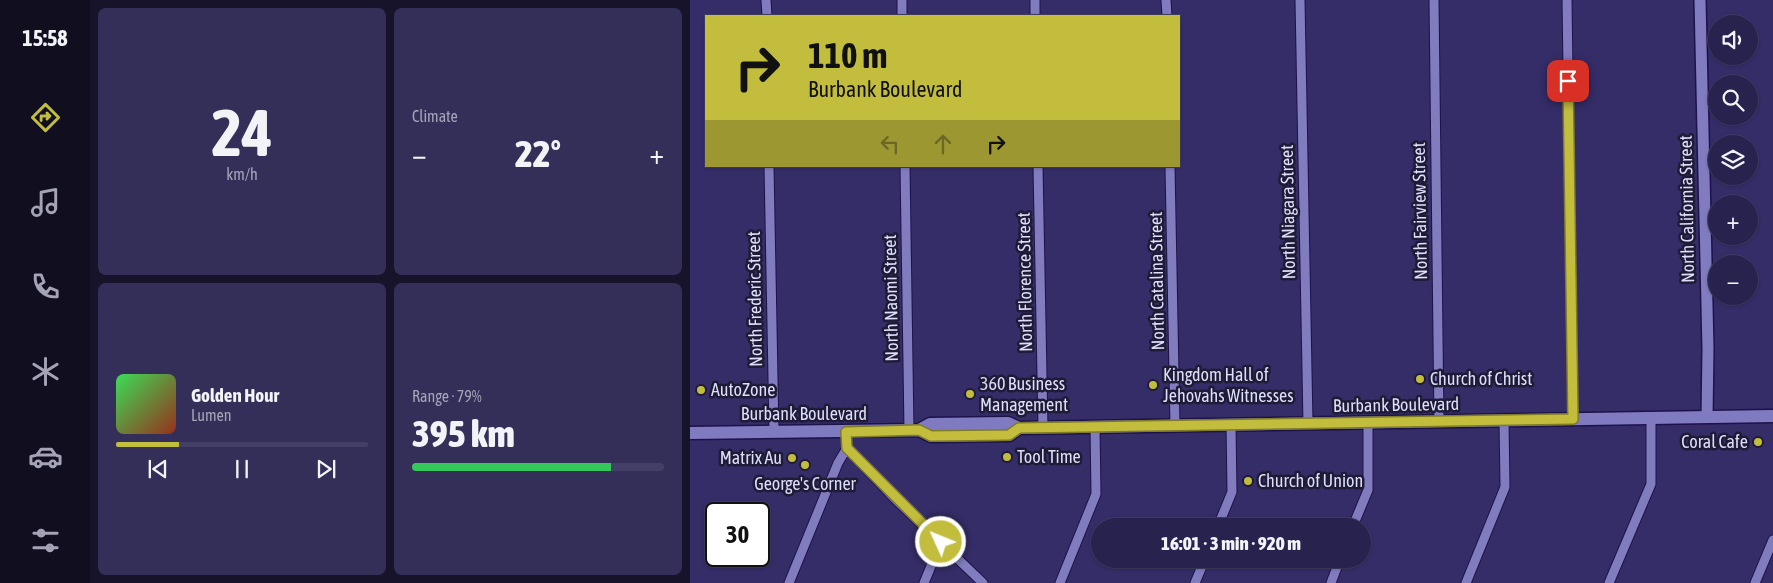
<!DOCTYPE html>
<meta charset="utf-8">
<style>
body{margin:0;font-family:"Asap Condensed",sans-serif;background:#342f58;color:#f1f3f6;height:100vh;display:flex;flex-direction:column;font-size:19px;white-space:nowrap}
*{box-sizing:border-box;margin:0}
p{font-size:16px;color:#a5a4b6}
.icon{flex:none;width:28px;height:28px;fill:none;stroke:currentColor;stroke-width:2;stroke-linecap:round;stroke-linejoin:round}
.map{position:relative;flex:1;overflow:hidden}
.side{display:flex;flex-direction:column;gap:8px;padding:8px;background:#16132b;width:600px}
.side>*{flex:none}
.top-card{position:absolute;left:15px;top:15px;width:475px;height:152px;border-radius:0px;box-shadow:0 1px 4px #0004,0 0 0 1px #443f66;background:#c3bd3e;color:#111;overflow:hidden}
.controls{position:absolute;left:1018px;top:15px;display:grid;gap:10px}
.controls a{display:grid;place-items:center;width:50px;height:50px;border-radius:50%;background:#28224e;box-shadow:0 1px 4px #0004,0 0 0 1px #443f66;font-size:25px}
.speed{position:absolute;left:15px;top:502px;display:flex;gap:10px;font-size:25px;font-weight:700;text-align:center}
.speed>*{display:grid;place-content:center;width:65px;height:65px;border-radius:50%;background:#28224e;box-shadow:0 1px 4px #0004,0 0 0 1px #443f66;line-height:1}
.speed .limit{border:2px solid #111;border-radius:8px;background:#fff;color:#111}
.pin{position:absolute;display:grid;place-items:center;width:42px;height:42px;color:#fff;margin:-21px;border-radius:10px;box-shadow:0 2px 8px #0006}
.me{position:absolute;width:55px;margin:-28px;rotate:314deg;stroke-linejoin:round;filter:drop-shadow(0 0 4px #0008)}
.turn{display:flex;align-items:center;gap:18px;height:105px;padding:0 20px;font-size:22px}
.turn .icon{width:65px;height:65px;stroke-width:2.5}
.turn b{display:block;font-size:35px;line-height:42px}
.lanes{display:flex;align-items:center;height:48px;padding:0 20px;background:#0003;justify-content:center;gap:25px;direction:ltr}
.lanes .off{opacity:.35}
.big{font-size:38px;font-weight:800;line-height:1.1}
.side .widget{flex:1;display:flex;flex-direction:column;justify-content:center;gap:8px;min-width:0;padding:0 18px;border-radius:8px;background:#342f58}
.side .dial{align-items:center;gap:0}
.dial b{font-size:65px;line-height:1}
.song{display:flex;align-items:center;gap:15px}
.cover{width:60px;height:60px;border-radius:8px;background:linear-gradient(135deg,hsl(130 70% 55%),hsl(10 70% 35%))}
.played{height:5px;border-radius:2px;background:linear-gradient(90deg,#c3bd3e 25%,#443f66 25%)}
.keys{display:flex;justify-content:space-around;direction:ltr}
.heat{display:flex;justify-content:space-between;align-items:center;font-size:28px;direction:ltr}
.charge{height:8px;border-radius:4px;background:linear-gradient(90deg,#34c759 79%,#443f66 0)}
.side .tiles{flex:1;display:grid;gap:8px;grid-template-columns:repeat(2,1fr)}
.trip{position:absolute;left:401px;top:518px;width:280px;height:50px;border-radius:25px;background:#28224e;box-shadow:0 1px 4px #0004,0 0 0 1px #443f66;font-weight:800;line-height:50px;text-align:center}
main{display:flex;flex:1;min-height:0}
.tabs{display:flex;flex-direction:column;width:90px;justify-content:space-around;align-items:center;background:#100e1f;color:#a5a4b6}
.tabs .icon{width:35px;height:35px}
.tabs .active{color:#c3bd3e}
.tabs b{font-size:22px;color:#f1f3f6}
.map>svg:first-child{display:block}
.lines{fill:none;stroke-linecap:round;stroke-linejoin:round}
.street-casing{stroke:#1e124a;stroke-width:11}
.secondary-casing{stroke:#1e124a;stroke-width:14}
.primary-casing{stroke:#1e124a;stroke-width:15}
.street{stroke:#817cbe;stroke-width:9}
.secondary{stroke:#817cc0;stroke-width:11}
.primary{stroke:#807bc1;stroke-width:12}
.route-casing{stroke:#7f7b28;stroke-width:12}
.route{stroke:#c3bd3e;stroke-width:9}
.poi-dot{fill:#c3bd3e;stroke:#1d1b35;stroke-width:2}
.labels{text-anchor:middle;stroke-width:5;stroke-linejoin:round;paint-order:stroke}
.street-label{font-size:18px;fill:#deddfa;stroke:#1d1b35}
.poi-label{font-size:18px;fill:#deddfa;stroke:#1d1b35;text-anchor:start}
</style>
<main>
<nav class="tabs">
<b>15:58</b>
<svg class="icon active" aria-label="directions" viewBox="0 0 24 24"><path d="M12 3l9 9-9 9-9-9zM9 14v-3h6M13 9l2 2-2 2"/></svg>
<svg class="icon" aria-label="music" viewBox="0 0 24 24"><path d="M9 18V5l10-2v13"/><circle cx="6" cy="18" r="3"/><circle cx="16" cy="16" r="3"/></svg>
<svg class="icon" aria-label="phone" viewBox="0 0 24 24"><path d="M5 4h4l2 5-3 2q2 4 5 5l2-3 5 2v4C11 20 4 13 5 4z"/></svg>
<svg class="icon" aria-label="climate" viewBox="0 0 24 24"><path d="M12 3v18M4 7l16 10M4 17L20 7"/></svg>
<svg class="icon" aria-label="car" viewBox="0 0 24 24"><path d="M5 17H2v-5l4-1 3-4h7l3 4 3 1v5h-3M9 17h6M6 11h13"/><circle cx="7" cy="17" r="2"/><circle cx="17" cy="17" r="2"/></svg>
<svg class="icon" aria-label="filters" viewBox="0 0 24 24"><path d="M4 7h16M4 17h16"/><circle cx="9" cy="7" r="2"/><circle cx="15" cy="17" r="2"/></svg>
</nav>
<section class="side">
<div class="tiles">
<div class="widget dial"><b>24</b><p>km/h</p></div>
<div class="widget"><p>Climate</p>
<div class="heat"><a>−</a><b class="big">22°</b><a>+</a></div>
</div>
<div class="widget">
<div class="song"><i class="cover"></i><div><b>Golden Hour</b><p>Lumen</p></div></div>
<div class="played"></div>
<div class="keys"><svg class="icon" aria-label="previous" viewBox="0 0 24 24"><path d="M18 5L8 12l10 7zM5 5v14"/></svg><svg class="icon" aria-label="pause" viewBox="0 0 24 24"><path d="M8 5v14M16 5v14"/></svg><svg class="icon" aria-label="next" viewBox="0 0 24 24"><path d="M6 5l10 7-10 7zM19 5v14"/></svg></div>
</div>
<div class="widget"><p>Range · 79%</p><b class="big">395 km</b><div class="charge"></div></div>
</div>
</section>
<div class="map">
<svg width="1083" height="583" viewBox="0 0 1083 583">
<rect width="100%" height="100%" fill="#352d68"/>
<g class="lines">
<!-- street casing -->
<g class="street-casing">
<path id="street" d="M76,0l1,16
M212,0v16
M345,0v16
M476,0l1,16
M610,0l8,424
M744,0l5,422
M877,0l6,419
M79,166l5,266
M215,166l4,264
M348,166l5,262
M480,166l5,260
M157,448l47,50 89,85
M528,526l14,-34 -1,-67
M663,526l15,-36v-67
M99,583l49,-120 9,-15 -1,-16
M234,583l17,-41
M370,583l36,-89 -1,-67
M505,583l10,-24
M641,583l9,-24
M776,583l39,-96 -1,-66
M919,583l42,-99v-66
M1065,583l18,-43"/>
</g>
<!-- secondary casing -->
<g class="secondary-casing">
<path id="secondary" d="M1010,0l8,349 -1,68"/>
</g>
<!-- primary casing -->
<g class="primary-casing">
<path id="primary" d="M229,430l12,6 78,-1 10,-7
M0,433l229,-3 11,-6 78,-1 11,5 754,-12"/>
</g>
<!-- street -->
<use href="#street" class="street"/>
<!-- secondary -->
<use href="#secondary" class="secondary"/>
<!-- primary -->
<use href="#primary" class="primary"/>
</g>
<g class="lines">
<!-- route casing -->
<g class="route-casing">
<path id="route" d="M251,542l-94,-94 -1,-16 73,-2 12,6 78,-1 10,-7 554,-9 -5,-338"/>
</g>
<!-- route -->
<use href="#route" class="route"/>
</g>
<!-- markers -->
<g class="poi-dot">
<circle cx="730" cy="379" r="5"/>
<circle cx="463" cy="385" r="5"/>
<circle cx="11" cy="390" r="5"/>
<circle cx="280" cy="394" r="5"/>
<circle cx="1068" cy="442" r="5"/>
<circle cx="317" cy="457" r="5"/>
<circle cx="102" cy="458" r="5"/>
<circle cx="115" cy="465" r="5"/>
<circle cx="558" cy="481" r="5"/>
</g>
<g class="labels">
<!-- street labels -->
<g class="street-label">
<text transform="translate(997 209) rotate(-91)" y="6">North California Street</text>
<text transform="translate(730 211) rotate(-91)" y="6">North Fairview Street</text>
<text transform="translate(598 212) rotate(-91)" y="6">North Niagara Street</text>
<text transform="translate(467 281) rotate(-91)" y="6">North Catalina Street</text>
<text transform="translate(335 282) rotate(-91)" y="6">North Florence Street</text>
<text transform="translate(201 298) rotate(-91)" y="6">North Naomi Street</text>
<text transform="translate(65 299) rotate(-91)" y="6">North Frederic Street</text>
<text transform="translate(706 405) rotate(-1)" y="6">Burbank Boulevard</text>
<text x="114" y="420">Burbank Boulevard</text>
</g>
<!-- poi labels -->
<g class="poi-label">
<text x="473" y="381">Kingdom Hall of<tspan x="473" dy="21">Jehovahs Witnesses</tspan></text>
<text x="740" y="385">Church of Christ</text>
<text x="290" y="390">360 Business<tspan x="290" dy="21">Management</tspan></text>
<text x="21" y="396">AutoZone</text>
<text x="1058" y="448" text-anchor="end">Coral Cafe</text>
<text x="327" y="463">Tool Time</text>
<text x="92" y="464" text-anchor="end">Matrix Au</text>
<text x="568" y="487">Church of Union</text>
<text x="115" y="490" text-anchor="middle">George's Corner</text>
</g>
</g>
</svg>
<div class="controls">
<a><svg class="icon" aria-label="sound" viewBox="0 0 24 24"><path d="M4 9h4l5-4v14l-5-4H4zM17 9q2 3 0 6"/></svg></a>
<a><svg class="icon" aria-label="search" viewBox="0 0 24 24"><circle cx="10" cy="10" r="6"/><path d="M15 15l6 6"/></svg></a>
<a><svg class="icon" aria-label="layers" viewBox="0 0 24 24"><path d="M12 4l9 5-9 5-9-5zM3 14l9 5 9-5"/></svg></a>
<a>+</a>
<a>−</a>
</div>
<div class="speed"><div class="limit">30</div></div>
<div class="pin" style="left:878px;top:81px;background:#d93025"><svg class="icon" aria-label="arrive" viewBox="0 0 24 24"><path d="M6 21V4h12l-3 4 3 4H6"/></svg></div>
<svg class="me" style="left:251px;top:542px" viewBox="-20 -20 40 40"><circle r="17" fill="#c3bd3e" stroke="#fff" stroke-width="3"/><path d="M0-11L8 9 0 5-8 9z" fill="#fff"/></svg>
<div class="trip">16:01 · 3 min · 920 m</div>
<div class="top-card">
<div class="turn"><svg class="icon" aria-label="right" viewBox="0 0 24 24"><path d="M7 20v-9h11M14 6l5 5-5 5"/></svg><div><b>110 m</b>Burbank Boulevard</div></div>
<div class="lanes"><svg class="icon off" aria-label="left" viewBox="0 0 24 24"><path d="M17 20v-9H6M10 6l-5 5 5 5"/></svg><svg class="icon off" aria-label="ahead" viewBox="0 0 24 24"><path d="M12 20V5M6 11l6-6 6 6"/></svg><svg class="icon" aria-label="right" viewBox="0 0 24 24"><path d="M7 20v-9h11M14 6l5 5-5 5"/></svg></div>
</div>
</div>
</main>
